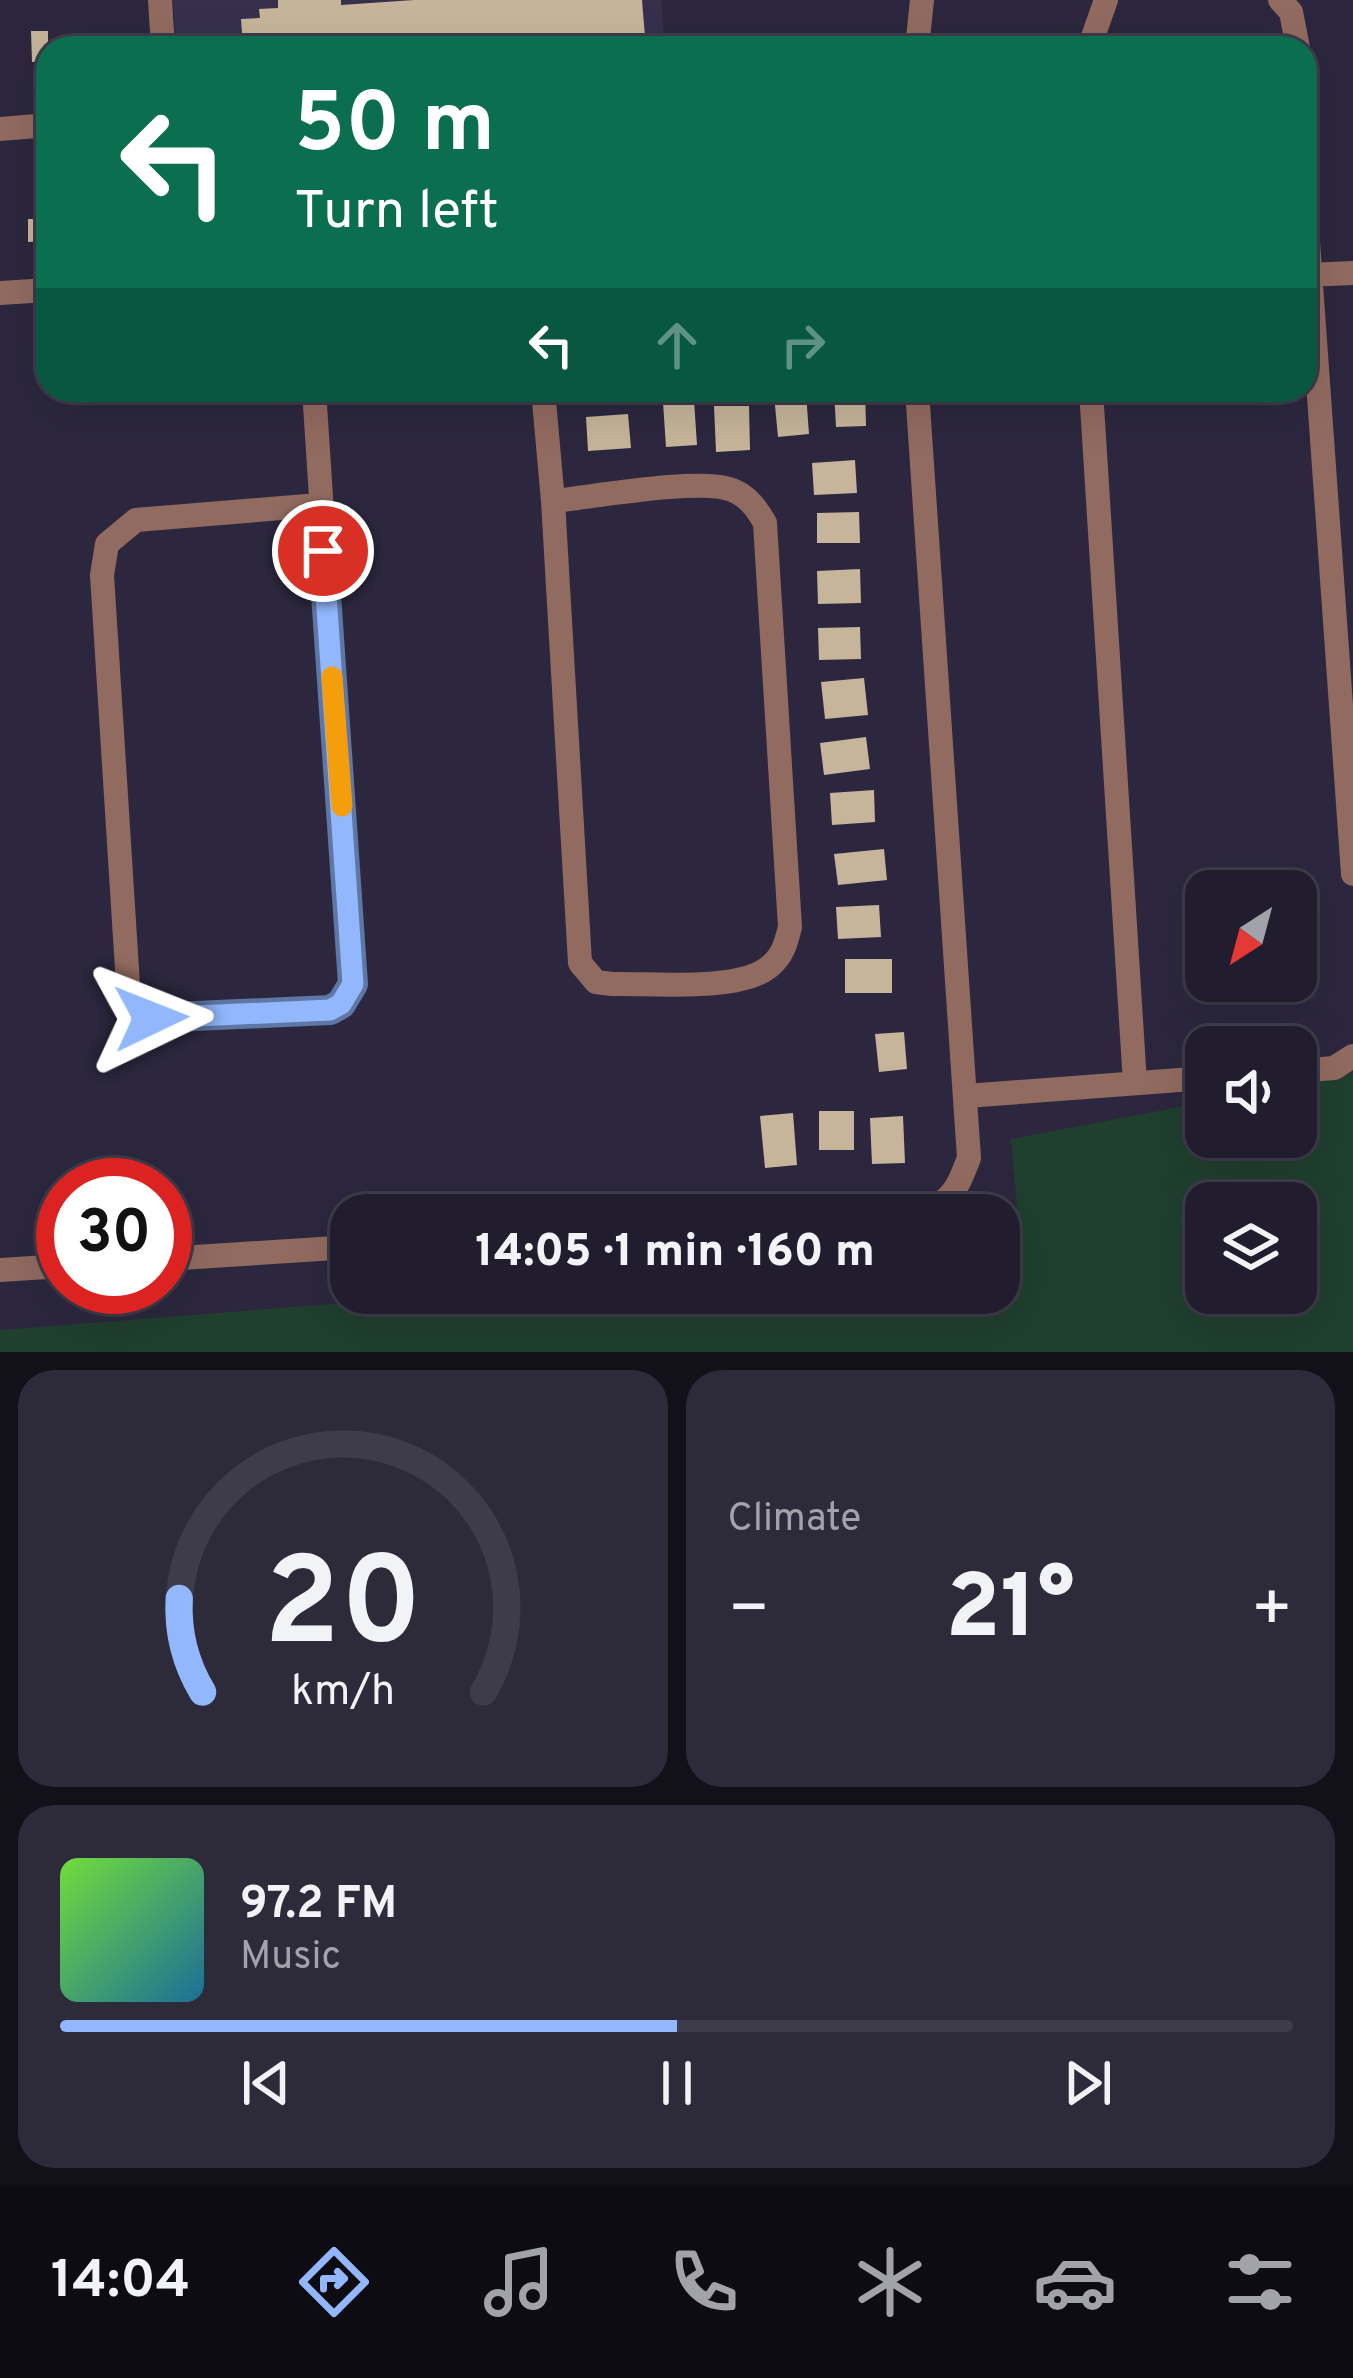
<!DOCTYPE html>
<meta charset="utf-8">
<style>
body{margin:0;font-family:Overpass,sans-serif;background:#2d2a3a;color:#f1f3f6;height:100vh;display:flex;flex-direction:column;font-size:45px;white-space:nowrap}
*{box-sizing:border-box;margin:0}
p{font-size:39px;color:#a2a2aa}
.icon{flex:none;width:66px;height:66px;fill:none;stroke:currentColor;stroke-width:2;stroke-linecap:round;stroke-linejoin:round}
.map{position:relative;height:1352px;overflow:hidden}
.sheet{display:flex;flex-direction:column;gap:18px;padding:18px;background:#121019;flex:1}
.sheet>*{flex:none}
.banner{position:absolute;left:36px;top:36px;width:1281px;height:366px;border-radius:36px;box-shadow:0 12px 48px #0002,0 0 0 3px #3e3b4a;background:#0b6e4f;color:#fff;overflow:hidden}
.needle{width:78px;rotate:216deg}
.tools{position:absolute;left:1185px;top:870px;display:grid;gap:24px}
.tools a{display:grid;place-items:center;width:132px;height:132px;border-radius:24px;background:#211d2e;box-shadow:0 12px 48px #0002,0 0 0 3px #3e3b4a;font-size:60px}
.speed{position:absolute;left:36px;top:1158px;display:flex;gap:24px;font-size:60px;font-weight:700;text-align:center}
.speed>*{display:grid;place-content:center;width:156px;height:156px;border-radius:50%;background:#211d2e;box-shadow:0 12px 48px #0002,0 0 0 3px #3e3b4a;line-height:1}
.speed .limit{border:18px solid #d22;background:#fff;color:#111}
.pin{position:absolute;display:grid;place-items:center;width:102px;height:102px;color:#fff;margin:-51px;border:6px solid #fff;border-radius:50%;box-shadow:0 3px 12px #0007}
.me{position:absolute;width:132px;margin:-66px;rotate:88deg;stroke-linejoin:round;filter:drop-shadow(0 0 9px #0008)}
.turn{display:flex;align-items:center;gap:42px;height:252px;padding:0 60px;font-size:54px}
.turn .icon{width:156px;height:156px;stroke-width:2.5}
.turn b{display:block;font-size:84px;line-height:102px}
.lanes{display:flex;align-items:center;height:114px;padding:0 60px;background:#0003;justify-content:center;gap:60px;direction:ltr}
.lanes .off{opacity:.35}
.big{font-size:90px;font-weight:800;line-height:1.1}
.sheet .tile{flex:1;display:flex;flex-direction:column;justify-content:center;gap:18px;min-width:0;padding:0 42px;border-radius:36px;background:#2d2a3a}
.sheet .dial{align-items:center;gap:0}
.dial svg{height:312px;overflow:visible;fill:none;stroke:#3e3b4a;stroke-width:7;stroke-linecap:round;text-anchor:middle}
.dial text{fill:#f1f3f6;stroke:none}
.song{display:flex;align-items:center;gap:36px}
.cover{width:144px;height:144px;border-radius:18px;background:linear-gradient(135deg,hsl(100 70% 55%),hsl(200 70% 35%))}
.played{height:12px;border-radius:6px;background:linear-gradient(90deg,#92b7fd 50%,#3e3b4a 50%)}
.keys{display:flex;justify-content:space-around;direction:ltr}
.heat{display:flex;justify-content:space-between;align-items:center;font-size:66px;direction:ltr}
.sheet .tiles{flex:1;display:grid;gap:18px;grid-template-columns:1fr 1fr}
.tile:last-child{grid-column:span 2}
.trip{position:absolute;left:330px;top:1194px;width:690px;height:120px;border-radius:36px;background:#211d2e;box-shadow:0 12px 48px #0002,0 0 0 3px #3e3b4a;font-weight:800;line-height:120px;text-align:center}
.tabs{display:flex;height:192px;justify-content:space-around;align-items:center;background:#0d0c12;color:#a2a2aa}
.tabs .icon{width:84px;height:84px}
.tabs .current{color:#92b7fd}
.tabs b{font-size:54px;color:#f1f3f6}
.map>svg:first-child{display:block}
.built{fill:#36304d}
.green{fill:#203f2f;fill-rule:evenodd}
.building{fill:#c6b59a}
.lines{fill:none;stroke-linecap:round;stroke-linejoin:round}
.street{stroke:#926b60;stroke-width:24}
.route-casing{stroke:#5f77a4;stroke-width:30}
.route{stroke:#92b7fd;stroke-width:21}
.slow{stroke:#f59e0b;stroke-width:21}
</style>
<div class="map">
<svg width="1353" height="1352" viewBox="0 0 1353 1352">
<rect width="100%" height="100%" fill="#2c273e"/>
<!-- built -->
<path class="built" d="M173,0h488l4,48h-489z"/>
<!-- green -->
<path class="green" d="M1353,1073v279h-1353v-22l471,-37h528v-42l22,-2 -10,-110 195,-37v35h90v-53zM1206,1203h90v90h-90z"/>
<!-- building -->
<path class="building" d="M278,0h63v5l73,-5h228l3,37 -21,2v5l-53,4h-328l-2,-29 19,-1 -1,-9 19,-1z
M31,31h17v30l-16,1z
M28,219h20v22l-20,1z
M834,390h31l1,36 -30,1z
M806,393l3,41 -31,3 -4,-42z
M694,400l3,45 -31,2 -3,-45z
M714,406h35l1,44 -34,2z
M628,414l3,34 -43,3 -2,-34z
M855,460l2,33 -43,2 -2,-32z
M859,512l1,31h-43v-30z
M860,569l1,34 -43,1 -1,-33z
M860,627l1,32 -42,1 -1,-32z
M864,678l4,37 -43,4 -4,-37z
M866,737l4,32 -46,6 -4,-32z
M874,790l1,32 -43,3 -2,-32z
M884,849l3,31 -49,5 -4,-31z
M879,905l2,32 -43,2 -2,-32z
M845,959h47v34h-47z
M904,1032l3,37 -28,3 -4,-38z
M819,1111h35v39h-35z
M793,1113l4,52 -32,3 -5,-52z
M903,1116l2,47 -33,1 -2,-46z"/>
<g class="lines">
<!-- street -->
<path class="street" d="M160,0l3,48
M1280,0l11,12 7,36
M917,48l5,-48
M1089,48l17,-48
M0,129l48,-4
M1305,200l48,674
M1305,275l48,-2
M0,293l48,-3
M314,390l39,594 -12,20 -11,6 -179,8 -12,-5 -11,-28 -26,-410 5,-31 29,-24 183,-15
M543,390l10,111 27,462 16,19 16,2c39,-1 127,8 157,-17 14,-11 17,-24 21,-40l-25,-404c-8,-14 -17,-27 -33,-33 -31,-13 -140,7 -179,11
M1091,390l44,693
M1296,1071l38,-3 19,-12
M966,1096l240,-18
M833,1215c28,-2 92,2 113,-16 12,-10 17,-26 23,-41l-52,-768
M165,1259l186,-12
M0,1270l63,-4"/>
</g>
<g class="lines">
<!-- route casing -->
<g class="route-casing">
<path id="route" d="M151,1018l179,-8 11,-6 12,-20 -30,-433"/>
</g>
<!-- route -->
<use href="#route" class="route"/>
<!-- slow -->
<path class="slow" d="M332,677l10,129"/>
</g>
</svg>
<div class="tools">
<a><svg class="needle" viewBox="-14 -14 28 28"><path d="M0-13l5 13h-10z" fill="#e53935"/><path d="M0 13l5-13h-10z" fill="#a2a2aa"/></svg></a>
<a><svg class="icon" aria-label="sound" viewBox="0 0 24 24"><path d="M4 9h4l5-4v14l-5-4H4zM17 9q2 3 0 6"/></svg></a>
<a><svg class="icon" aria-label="layers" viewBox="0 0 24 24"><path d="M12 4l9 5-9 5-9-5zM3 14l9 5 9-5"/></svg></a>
</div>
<div class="speed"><div class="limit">30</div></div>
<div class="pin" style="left:323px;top:551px;background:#d93025"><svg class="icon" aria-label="arrive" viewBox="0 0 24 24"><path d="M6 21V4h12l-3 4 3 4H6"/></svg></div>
<svg class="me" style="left:151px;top:1018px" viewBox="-20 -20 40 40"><path d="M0-17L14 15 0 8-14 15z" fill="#92b7fd" stroke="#fff" stroke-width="4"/></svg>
<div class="trip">14:05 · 1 min · 160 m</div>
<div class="banner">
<div class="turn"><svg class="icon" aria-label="left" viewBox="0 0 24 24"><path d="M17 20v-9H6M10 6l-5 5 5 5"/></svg><div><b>50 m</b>Turn left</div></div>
<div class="lanes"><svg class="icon" aria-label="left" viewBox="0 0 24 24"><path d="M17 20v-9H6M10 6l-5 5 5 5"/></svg><svg class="icon off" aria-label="ahead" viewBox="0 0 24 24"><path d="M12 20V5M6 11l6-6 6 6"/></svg><svg class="icon off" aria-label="right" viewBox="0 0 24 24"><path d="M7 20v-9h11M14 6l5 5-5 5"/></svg></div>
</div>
</div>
<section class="sheet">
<div class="tiles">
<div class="tile dial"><svg viewBox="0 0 100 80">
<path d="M14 69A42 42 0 1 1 86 69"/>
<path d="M14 69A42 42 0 0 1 8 45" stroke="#92b7fd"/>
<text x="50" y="56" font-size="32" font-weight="700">20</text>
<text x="50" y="72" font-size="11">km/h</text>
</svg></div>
<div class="tile"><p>Climate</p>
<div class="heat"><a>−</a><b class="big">21°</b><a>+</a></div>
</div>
<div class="tile">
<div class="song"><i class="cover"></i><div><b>97.2 FM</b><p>Music</p></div></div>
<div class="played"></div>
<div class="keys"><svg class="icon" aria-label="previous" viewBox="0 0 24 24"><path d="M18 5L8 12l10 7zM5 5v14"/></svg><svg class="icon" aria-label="pause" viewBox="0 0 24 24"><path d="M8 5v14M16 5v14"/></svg><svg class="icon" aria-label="next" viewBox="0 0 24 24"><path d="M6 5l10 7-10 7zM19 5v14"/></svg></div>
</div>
</div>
</section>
<nav class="tabs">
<b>14:04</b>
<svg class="icon current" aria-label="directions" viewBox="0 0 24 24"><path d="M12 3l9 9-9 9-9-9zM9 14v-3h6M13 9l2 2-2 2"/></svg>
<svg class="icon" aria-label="music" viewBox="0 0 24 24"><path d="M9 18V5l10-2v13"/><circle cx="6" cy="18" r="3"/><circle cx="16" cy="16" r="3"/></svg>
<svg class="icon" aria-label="phone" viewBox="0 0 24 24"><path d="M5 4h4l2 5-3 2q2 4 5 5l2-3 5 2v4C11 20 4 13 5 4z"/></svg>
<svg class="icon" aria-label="climate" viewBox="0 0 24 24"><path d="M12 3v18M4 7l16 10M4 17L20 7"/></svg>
<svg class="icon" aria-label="car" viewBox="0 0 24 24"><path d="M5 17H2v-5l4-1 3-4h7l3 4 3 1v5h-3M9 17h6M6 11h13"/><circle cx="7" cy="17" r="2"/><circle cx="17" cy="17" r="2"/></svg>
<svg class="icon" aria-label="filters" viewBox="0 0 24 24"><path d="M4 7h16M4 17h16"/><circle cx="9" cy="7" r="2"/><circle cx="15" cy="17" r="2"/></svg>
</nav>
